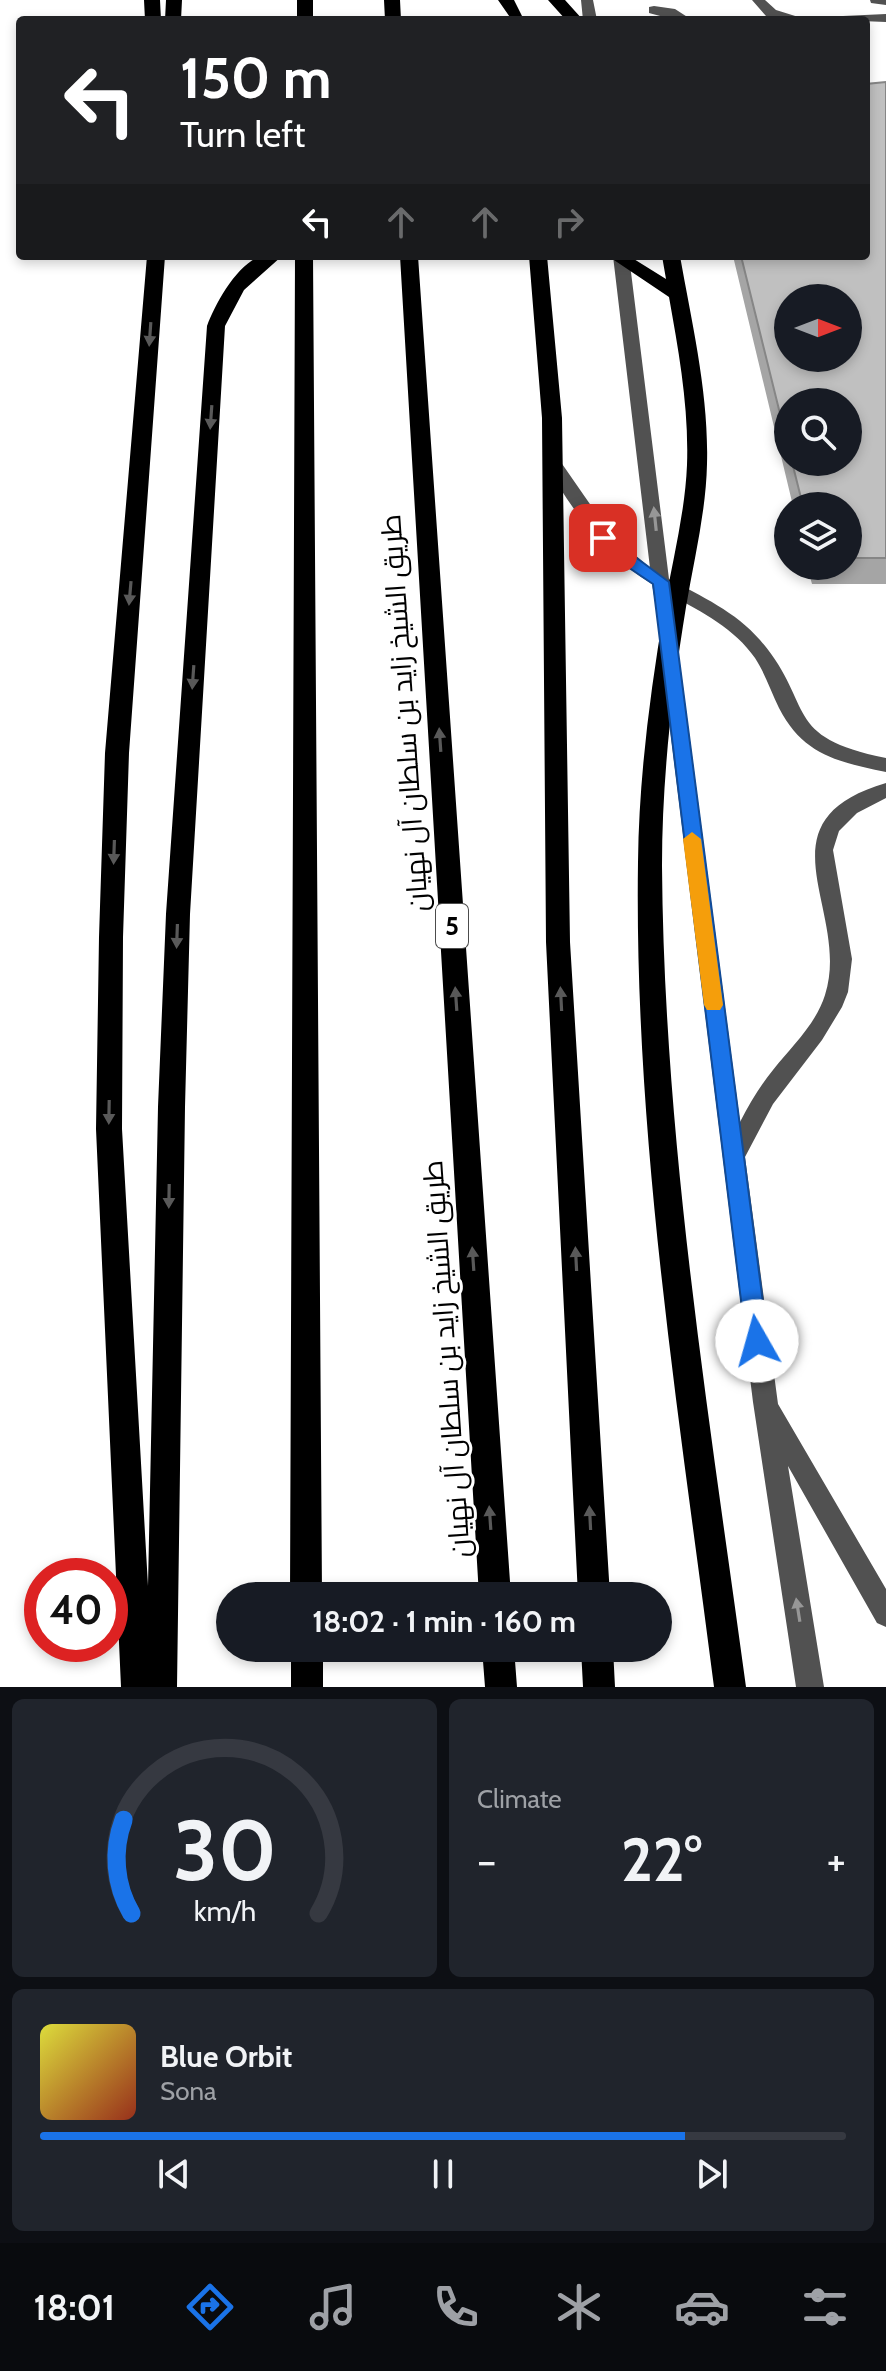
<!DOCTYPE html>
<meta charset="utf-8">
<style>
body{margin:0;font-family:Cabin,Cairo,sans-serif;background:#20242c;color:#f1f3f6;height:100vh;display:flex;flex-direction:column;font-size:30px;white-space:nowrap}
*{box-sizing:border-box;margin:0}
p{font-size:26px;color:#9ea1a6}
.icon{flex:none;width:44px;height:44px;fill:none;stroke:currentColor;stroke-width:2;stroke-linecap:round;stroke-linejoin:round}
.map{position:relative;height:1687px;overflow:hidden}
.side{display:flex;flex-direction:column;gap:12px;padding:12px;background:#0d0f14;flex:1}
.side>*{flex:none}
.banner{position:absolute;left:16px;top:16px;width:854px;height:244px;border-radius:8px;box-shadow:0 4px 12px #0003;background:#202124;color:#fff;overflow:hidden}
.needle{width:52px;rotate:90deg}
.fabs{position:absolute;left:774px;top:284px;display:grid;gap:16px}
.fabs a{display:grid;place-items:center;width:88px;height:88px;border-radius:50%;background:#171b24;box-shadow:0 4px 12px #0003;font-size:40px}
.speed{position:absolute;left:24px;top:1558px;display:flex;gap:16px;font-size:40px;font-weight:700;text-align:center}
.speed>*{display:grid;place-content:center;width:104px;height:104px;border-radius:50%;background:#171b24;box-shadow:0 4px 12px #0003;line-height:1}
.speed .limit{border:12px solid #d22;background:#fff;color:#111}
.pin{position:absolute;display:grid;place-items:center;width:68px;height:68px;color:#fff;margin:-34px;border-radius:16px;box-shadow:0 4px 12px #0006}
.me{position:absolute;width:88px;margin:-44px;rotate:353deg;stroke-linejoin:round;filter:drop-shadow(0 0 6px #0008)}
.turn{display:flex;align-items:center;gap:28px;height:168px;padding:0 32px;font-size:36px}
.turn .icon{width:104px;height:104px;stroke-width:2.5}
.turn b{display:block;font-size:56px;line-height:68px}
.lanes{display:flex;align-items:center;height:76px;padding:0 32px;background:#0003;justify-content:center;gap:40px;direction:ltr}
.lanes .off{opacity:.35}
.big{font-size:60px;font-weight:800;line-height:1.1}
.side .widget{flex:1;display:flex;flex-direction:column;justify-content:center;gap:12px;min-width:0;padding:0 28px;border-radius:12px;background:#20242c}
.side .dial{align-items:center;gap:0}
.dial svg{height:208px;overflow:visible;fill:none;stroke:#363941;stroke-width:7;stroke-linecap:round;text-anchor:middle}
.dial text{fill:#f1f3f6;stroke:none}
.song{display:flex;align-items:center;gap:24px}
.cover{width:96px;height:96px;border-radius:12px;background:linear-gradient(135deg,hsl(60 70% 55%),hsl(10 70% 35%))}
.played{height:8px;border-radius:4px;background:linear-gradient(90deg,#1a73e8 80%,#363941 80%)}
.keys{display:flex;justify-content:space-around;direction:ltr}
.heat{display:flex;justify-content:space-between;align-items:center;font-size:44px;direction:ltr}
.side .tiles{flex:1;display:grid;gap:12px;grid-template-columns:1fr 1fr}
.widget:last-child{grid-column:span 2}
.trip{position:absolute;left:216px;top:1582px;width:456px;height:80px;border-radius:40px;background:#171b24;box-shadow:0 4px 12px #0003;font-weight:800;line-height:80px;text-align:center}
.menu{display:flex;height:128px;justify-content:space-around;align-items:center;background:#090b0e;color:#9ea1a6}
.menu .icon{width:56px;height:56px}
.menu .current{color:#1a73e8}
.menu b{font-size:36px;color:#f1f3f6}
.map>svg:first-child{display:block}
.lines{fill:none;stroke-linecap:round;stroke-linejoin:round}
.minor{fill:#515151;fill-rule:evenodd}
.highway{fill:#000;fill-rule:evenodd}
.wall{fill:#a5a5a5;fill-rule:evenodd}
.building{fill:#c0c0c0;stroke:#868686;stroke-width:2;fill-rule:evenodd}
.oneway{fill:#595959}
.oneway2{fill:#979797}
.route{fill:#1a73e8;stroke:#114b97;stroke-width:2}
.slow{fill:#f59e0b}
.labels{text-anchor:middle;stroke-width:6;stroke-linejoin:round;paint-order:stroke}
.shield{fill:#fff;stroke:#4c4c4c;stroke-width:2}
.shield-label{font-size:26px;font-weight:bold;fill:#000}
.street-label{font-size:28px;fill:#000;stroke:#fff}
</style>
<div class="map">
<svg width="886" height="1687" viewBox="0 0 886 1687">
<rect width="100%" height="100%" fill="#fff"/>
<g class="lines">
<!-- minor -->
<path class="minor" d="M581,0h12l4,20h-14z
M752,0h13l11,10 32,10 -42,-4z
M870,0h16v5l-15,-2z
M654,6l21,3 17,11h-17l-26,-7v-6z
M886,14v8l-50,-2 7,-4z
M613,256h16l40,323c32,17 67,33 91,61 56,65 20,97 126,118v14c-48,-10 -83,-17 -107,-64 -8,-16 -14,-35 -24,-50 -20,-29 -53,-46 -84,-63l5,38 -3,4h-12l-9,-53c-49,-29 -79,-73 -108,-122l8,-5 6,1 52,75 40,35z
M671,658l9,6 60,458c10,-19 20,-36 33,-52 19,-24 43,-46 52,-75 27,-84 -71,-173 61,-212v15l-29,15 -18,18 -6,19 19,109 -4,33 -6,15 -20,33 -49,64 -28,53 33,247 108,185v38l-9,-4 -89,-157 36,221h-28l-43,-285 -91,-738z"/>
<!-- highway -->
<path class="highway" d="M144,0h16l1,20h-16z
M166,0h16l-1,20h-16z
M297,0h16v20h-16z
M384,0h16l1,20h-16z
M498,0h16l10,20h-12z
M548,0h17l18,20h-17z
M147,256h18l-36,497 -6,184 -1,192 26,457 10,-479 8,-193 41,-588c8,-22 31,-64 55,-70 6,-1 14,0 20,0l-38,34 -19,36 -35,588 -5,193 -8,580h-56l-25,-558 3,-192 6,-184z
M295,256h18l9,1340h-32z
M400,256h18l93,1340h-32z
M529,256h18l15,162 8,524 40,654h-32l-32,-654 -4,-524z
M608,256h21l37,23 -4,-23h18c12,68 29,138 27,208 -1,48 -13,95 -21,143 -14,85 -24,172 -24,259 2,276 47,549 84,821h-32c-35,-273 -80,-549 -76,-825 1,-85 12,-168 26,-252 8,-48 21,-96 23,-145 2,-57 -8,-112 -18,-168z
M291,1648h32v39h-32z
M482,1648h32l3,39h-32z
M581,1648h32l2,39h-32z"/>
</g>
<!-- wall -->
<path class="wall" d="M886,82v502h-74l-5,-18h41v-60h-55l-60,-250h133zM788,402l60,60h-60z"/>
<!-- building -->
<path class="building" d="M886,82v476h-38v-52h-45l-11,-44h56v-60h-60v44l-47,-190h125v-172zM788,298h60v60h-60z"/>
<!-- one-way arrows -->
<defs><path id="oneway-solid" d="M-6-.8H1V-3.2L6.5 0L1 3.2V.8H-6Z" transform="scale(2)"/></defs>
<g class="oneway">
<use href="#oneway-solid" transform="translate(150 334) rotate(94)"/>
<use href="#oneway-solid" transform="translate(211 417) rotate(94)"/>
<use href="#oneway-solid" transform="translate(130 593) rotate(95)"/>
<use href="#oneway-solid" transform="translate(193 677) rotate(94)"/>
<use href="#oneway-solid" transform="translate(440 740) rotate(-94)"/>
<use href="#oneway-solid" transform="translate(114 852) rotate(92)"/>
<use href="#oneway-solid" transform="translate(177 936) rotate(92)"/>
<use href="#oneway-solid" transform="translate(456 999) rotate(-94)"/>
<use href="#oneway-solid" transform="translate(561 999) rotate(-93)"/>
<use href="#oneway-solid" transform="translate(109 1112) rotate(91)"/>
<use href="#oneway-solid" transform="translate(169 1196) rotate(91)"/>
<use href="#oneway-solid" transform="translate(473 1259) rotate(-94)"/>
<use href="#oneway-solid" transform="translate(576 1259) rotate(-93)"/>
<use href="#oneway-solid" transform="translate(490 1518) rotate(-94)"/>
<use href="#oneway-solid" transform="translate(590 1518) rotate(-93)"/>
</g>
<g class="oneway2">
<use href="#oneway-solid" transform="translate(655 519) rotate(-96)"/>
<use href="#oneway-solid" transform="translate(798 1610) rotate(-99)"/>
</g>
<!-- route -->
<path class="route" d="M603,533l66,49 99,759 -3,7 -8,3 -8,-3 -3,-7 -93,-757 -37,-25 -18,-17v-7z"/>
<!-- slow -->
<path class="slow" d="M692,832l9,7 22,166 -3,5h-13l-3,-5 -21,-166z"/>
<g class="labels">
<!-- shield labels -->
<rect class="shield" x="436" y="904" width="32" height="44" rx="6"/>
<g class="shield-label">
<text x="452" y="935">5</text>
</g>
<!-- street labels -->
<g class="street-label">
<text transform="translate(404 713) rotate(-94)" y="10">طريق الشيخ زايد بن سلطان آل نهيان</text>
<text transform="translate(446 1359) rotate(-94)" y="10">طريق الشيخ زايد بن سلطان آل نهيان</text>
</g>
</g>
</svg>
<div class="fabs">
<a><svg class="needle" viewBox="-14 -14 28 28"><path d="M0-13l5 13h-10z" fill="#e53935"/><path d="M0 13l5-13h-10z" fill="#9ea1a6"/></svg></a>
<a><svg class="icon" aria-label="search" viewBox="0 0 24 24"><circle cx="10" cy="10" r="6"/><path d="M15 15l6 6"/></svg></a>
<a><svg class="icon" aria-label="layers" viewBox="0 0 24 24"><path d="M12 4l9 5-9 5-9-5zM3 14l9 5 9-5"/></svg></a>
</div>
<div class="speed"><div class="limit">40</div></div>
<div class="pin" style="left:603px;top:538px;background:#d93025"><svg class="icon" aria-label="arrive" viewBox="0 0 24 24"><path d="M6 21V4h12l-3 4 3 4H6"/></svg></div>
<svg class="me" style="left:757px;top:1341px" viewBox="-20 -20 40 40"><circle r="19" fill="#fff"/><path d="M0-13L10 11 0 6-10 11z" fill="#1a73e8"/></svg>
<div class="trip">18:02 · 1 min · 160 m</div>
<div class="banner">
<div class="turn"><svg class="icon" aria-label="left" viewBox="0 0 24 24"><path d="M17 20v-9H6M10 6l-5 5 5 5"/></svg><div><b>150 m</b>Turn left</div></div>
<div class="lanes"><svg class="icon" aria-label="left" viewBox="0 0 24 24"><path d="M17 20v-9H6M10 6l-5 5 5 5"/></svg><svg class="icon off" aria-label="ahead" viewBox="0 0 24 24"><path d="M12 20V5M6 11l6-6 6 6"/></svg><svg class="icon off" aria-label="ahead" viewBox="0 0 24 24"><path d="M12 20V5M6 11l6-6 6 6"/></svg><svg class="icon off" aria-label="right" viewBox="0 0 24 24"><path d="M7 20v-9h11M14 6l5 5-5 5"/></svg></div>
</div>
</div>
<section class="side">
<div class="tiles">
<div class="widget dial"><svg viewBox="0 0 100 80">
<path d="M14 69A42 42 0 1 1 86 69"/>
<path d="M14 69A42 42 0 0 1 11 33" stroke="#1a73e8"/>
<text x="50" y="56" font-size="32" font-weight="700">30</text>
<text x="50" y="72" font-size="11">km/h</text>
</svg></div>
<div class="widget"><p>Climate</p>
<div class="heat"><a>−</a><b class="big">22°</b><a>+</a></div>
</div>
<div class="widget">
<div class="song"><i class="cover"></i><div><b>Blue Orbit</b><p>Sona</p></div></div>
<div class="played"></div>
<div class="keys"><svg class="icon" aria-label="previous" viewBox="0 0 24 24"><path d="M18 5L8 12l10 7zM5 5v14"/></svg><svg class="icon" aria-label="pause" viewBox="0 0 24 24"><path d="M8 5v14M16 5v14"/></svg><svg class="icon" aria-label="next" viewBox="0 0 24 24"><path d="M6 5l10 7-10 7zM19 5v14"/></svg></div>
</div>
</div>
</section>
<nav class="menu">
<b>18:01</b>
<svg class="icon current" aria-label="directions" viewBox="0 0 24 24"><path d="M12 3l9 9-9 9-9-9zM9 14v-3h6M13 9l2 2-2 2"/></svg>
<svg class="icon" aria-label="music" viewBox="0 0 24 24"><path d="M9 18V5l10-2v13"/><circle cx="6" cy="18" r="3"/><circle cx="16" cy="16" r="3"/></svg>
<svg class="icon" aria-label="phone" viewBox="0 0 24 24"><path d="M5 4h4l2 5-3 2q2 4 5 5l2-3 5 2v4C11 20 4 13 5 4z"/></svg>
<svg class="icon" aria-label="climate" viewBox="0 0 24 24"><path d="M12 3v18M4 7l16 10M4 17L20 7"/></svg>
<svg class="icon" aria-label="car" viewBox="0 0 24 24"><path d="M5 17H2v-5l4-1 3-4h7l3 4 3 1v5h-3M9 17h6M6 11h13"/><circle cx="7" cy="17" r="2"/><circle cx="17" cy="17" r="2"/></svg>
<svg class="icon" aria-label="filters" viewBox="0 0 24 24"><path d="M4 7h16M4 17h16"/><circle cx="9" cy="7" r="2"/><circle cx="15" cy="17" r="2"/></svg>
</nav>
